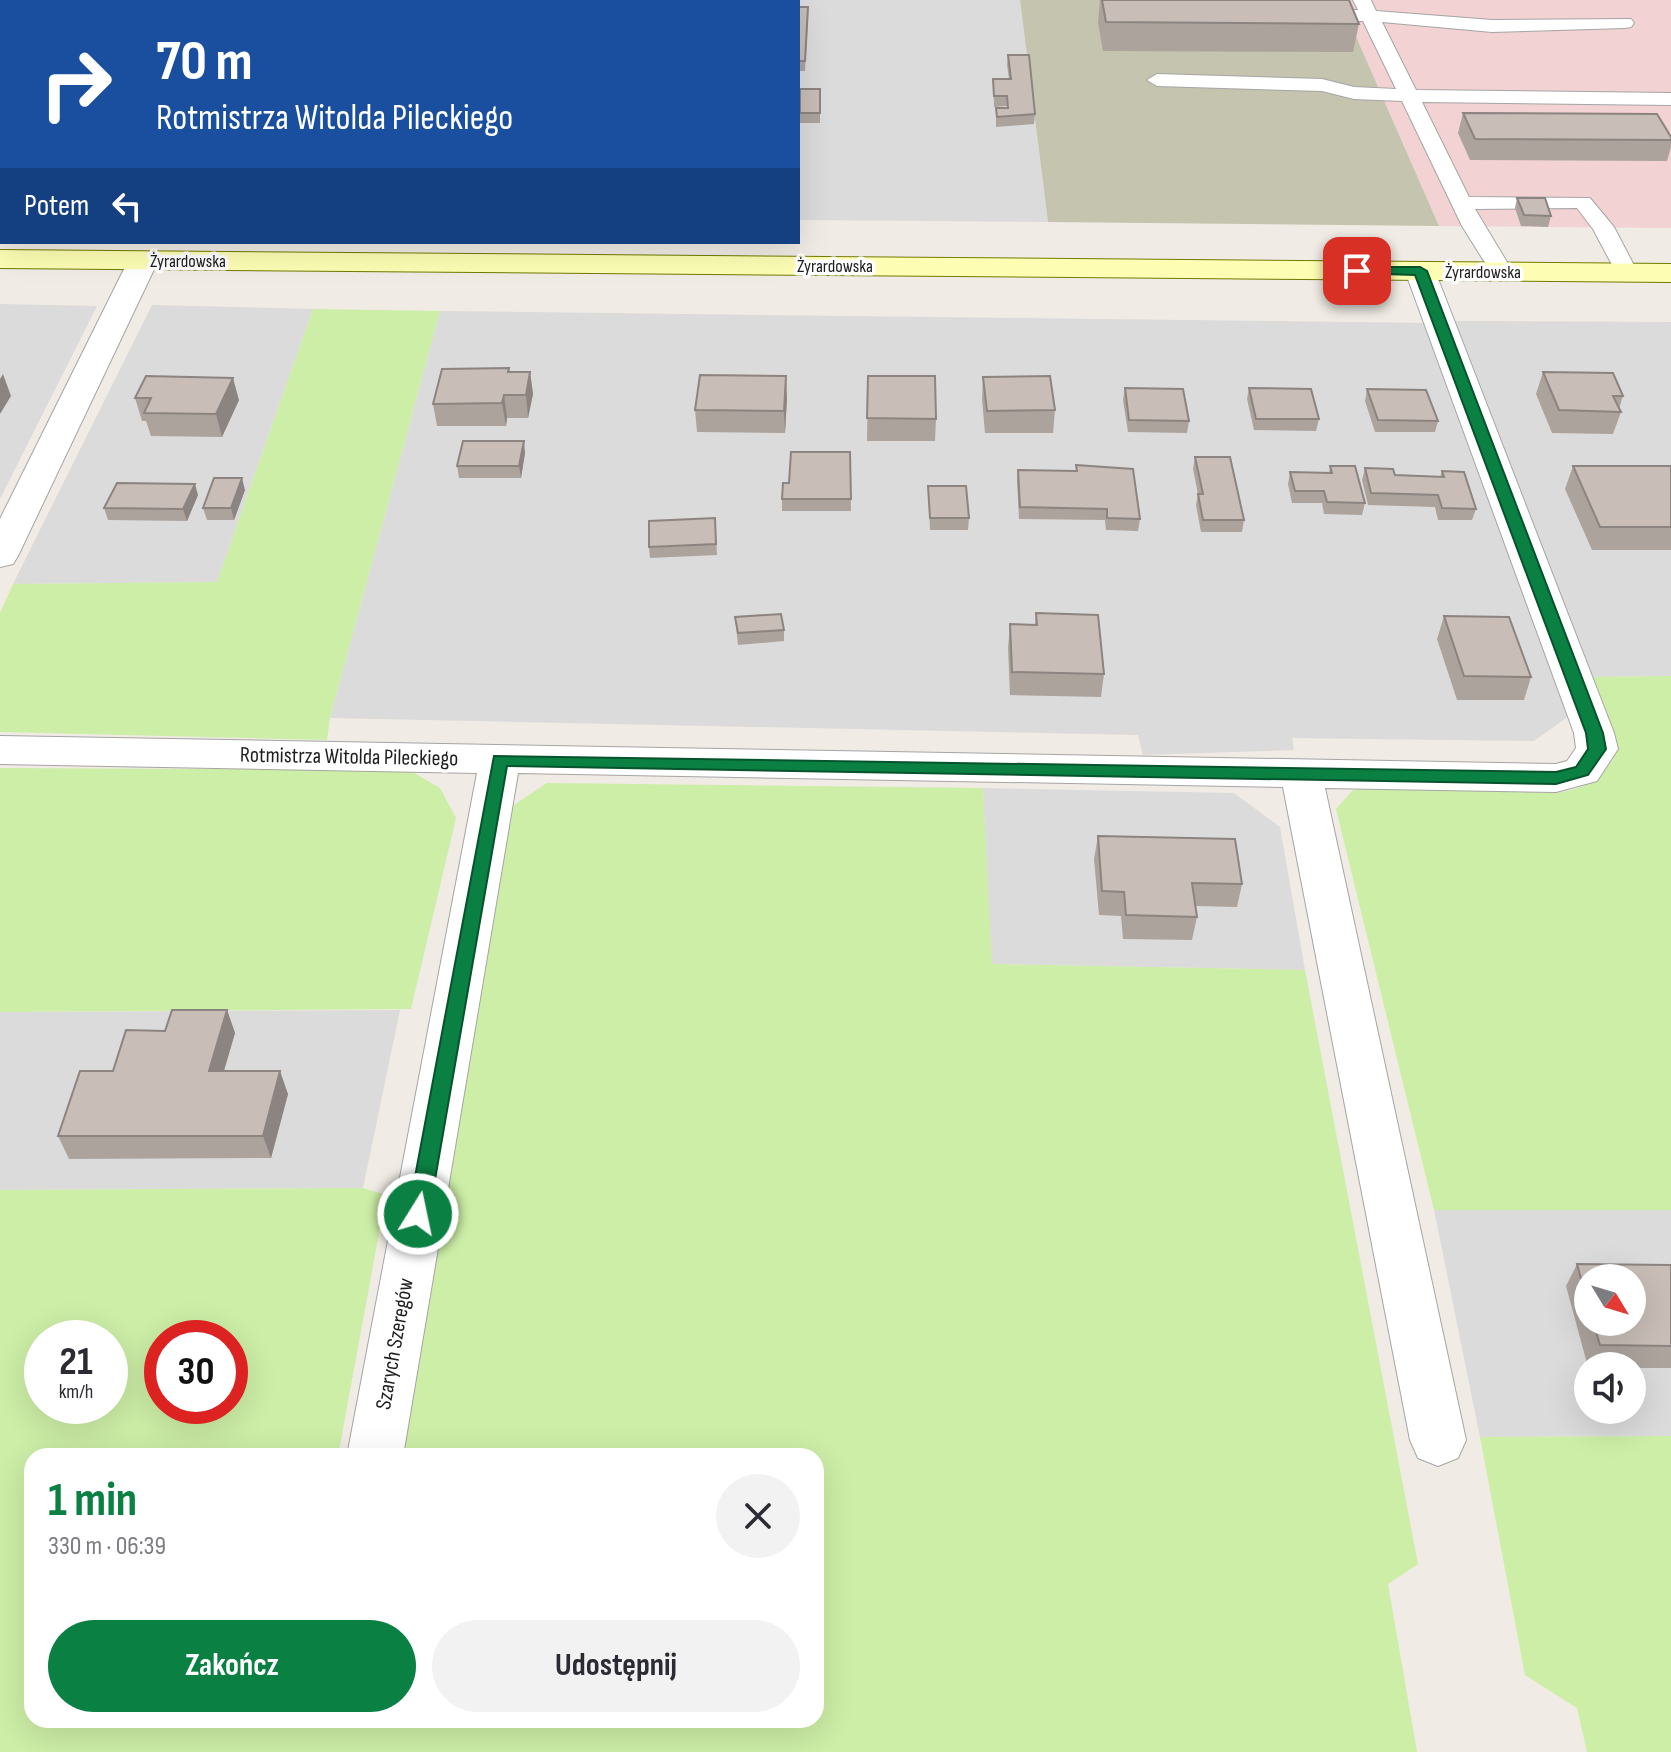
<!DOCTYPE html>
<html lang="pl">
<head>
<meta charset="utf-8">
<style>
  body { margin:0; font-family:"Sofia Sans Condensed",sans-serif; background:#f2f2f3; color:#2b2b33; height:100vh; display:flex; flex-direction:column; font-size:30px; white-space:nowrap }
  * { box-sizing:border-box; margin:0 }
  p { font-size:26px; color:#7c7c81 }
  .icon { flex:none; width:44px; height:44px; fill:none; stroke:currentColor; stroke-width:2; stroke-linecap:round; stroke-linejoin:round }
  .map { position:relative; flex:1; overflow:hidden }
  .side { position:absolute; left:24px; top:1448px; width:800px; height:280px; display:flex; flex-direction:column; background:#fff; border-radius:24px; box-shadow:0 8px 32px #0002 }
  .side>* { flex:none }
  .banner { position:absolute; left:0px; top:0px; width:800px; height:244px; box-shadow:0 8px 32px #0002; background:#1a4fa0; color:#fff; overflow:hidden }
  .needle { width:52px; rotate:128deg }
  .buttons { position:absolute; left:1574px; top:1264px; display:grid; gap:16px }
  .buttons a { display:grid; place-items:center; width:72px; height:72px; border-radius:50%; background:#fff; box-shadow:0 8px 32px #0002; font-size:40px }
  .speed { position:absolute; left:24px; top:1320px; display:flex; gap:16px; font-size:40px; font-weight:700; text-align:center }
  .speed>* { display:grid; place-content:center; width:104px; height:104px; border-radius:50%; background:#fff; box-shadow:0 8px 32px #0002; line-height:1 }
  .speed small { font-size:20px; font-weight:400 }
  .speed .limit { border:12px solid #d22; background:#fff; color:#111 }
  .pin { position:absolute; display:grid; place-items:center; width:68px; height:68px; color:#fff; margin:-34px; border-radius:16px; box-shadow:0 4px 12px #0006 }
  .me { position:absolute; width:88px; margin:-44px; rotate:10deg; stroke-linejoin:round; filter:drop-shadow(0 0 6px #0008) }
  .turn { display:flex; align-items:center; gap:28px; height:168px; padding:0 24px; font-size:36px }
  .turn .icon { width:104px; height:104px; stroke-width:2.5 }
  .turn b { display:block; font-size:56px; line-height:68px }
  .then { display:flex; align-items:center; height:76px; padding:0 24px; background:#0003; gap:16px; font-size:30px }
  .round { display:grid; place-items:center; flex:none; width:84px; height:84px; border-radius:42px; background:#f2f2f3 }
  .head { display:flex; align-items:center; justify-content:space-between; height:136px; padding:0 24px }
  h1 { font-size:48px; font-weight:700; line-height:60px; color:#0b8043 }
  .button { display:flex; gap:16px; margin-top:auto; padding:16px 24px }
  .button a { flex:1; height:92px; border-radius:48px; background:#0b8043; color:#fff; font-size:32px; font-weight:700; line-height:92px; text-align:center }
  .button a+a { background:#f2f2f3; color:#2b2b33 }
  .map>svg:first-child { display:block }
  .residential { fill:#dcdbdb; fill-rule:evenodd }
  .commercial { fill:#f2d2d2 }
  .construction { fill:#c5c4af }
  .grass { fill:#cceea6; fill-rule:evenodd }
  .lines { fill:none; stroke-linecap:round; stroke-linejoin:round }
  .lane-casing { stroke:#a5a5a5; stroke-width:2 }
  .street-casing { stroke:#a5a5a5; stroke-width:2 }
  .secondary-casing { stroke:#727b00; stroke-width:2 }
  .lane { fill:#fff; fill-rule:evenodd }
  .street { fill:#fff; fill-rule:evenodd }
  .secondary { fill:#fdfeb4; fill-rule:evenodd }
  .wall { fill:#aca39d; fill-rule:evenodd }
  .shaded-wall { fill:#8c8480 }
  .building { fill:#c8bdb7; stroke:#8c8480; stroke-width:2 }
  .route { fill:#0b8043; stroke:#07532c; stroke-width:2 }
  .labels { text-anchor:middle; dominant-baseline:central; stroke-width:7; stroke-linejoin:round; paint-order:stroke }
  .far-street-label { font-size:18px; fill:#1e1e1e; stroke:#fff }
  .street-label { font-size:22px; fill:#1e1e1e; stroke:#fff }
</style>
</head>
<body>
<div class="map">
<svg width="1671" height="1752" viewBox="0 0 1671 1752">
  <rect width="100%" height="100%" fill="#f0ebe4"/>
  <path class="residential" d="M0,0H245L2,2V216Z
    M499,0H1020L1048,222L798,220V2Z
    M0,304L97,306L0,499Z
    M152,305L313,309L217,582L13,584Z
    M440,311L1429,323L1569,716L1534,741L1292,738L1294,750L1143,755L1138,735L330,718Z
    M1453,321L1671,322V676L1586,677Z
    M983,788L1234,793L1280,827L1305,970L991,964Z
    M400,1010L363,1188L0,1190V1012Z
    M1434,1210H1671V1436L1480,1437ZM1588,1278H1632V1322H1588ZM1588,1366H1632V1410H1588Z"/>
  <path class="commercial" d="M1340,0H1671V228L1439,226Z"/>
  <path class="construction" d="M1020,0H1340L1439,226L1048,222Z"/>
  <path class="grass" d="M313,309L440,311L330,718L327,740L0,732V613L13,584L217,582Z
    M1671,676V1210H1434L1336,809L1352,791L1368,786L1556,793C1586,788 1595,783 1614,758L1586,677Z
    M0,768L409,770L440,788L456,818L411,1009L0,1012Z
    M547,783L983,788L992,964L1305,970L1418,1564L1388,1584L1417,1752H0V1190L363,1188L386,1195L338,1456H32V1720H816V1456H401L511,807ZM42,1338H110V1406H42ZM162,1338H230V1406H162Z
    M1671,1436V1752H1587L1577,1708L1525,1675L1480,1437Z"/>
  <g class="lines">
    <g class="lane-casing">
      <path id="lane" d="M1353,0H1371L1376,11L1492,20L1631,19L1634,23L1631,27L1625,28L1492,32L1382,22L1416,90L1671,93V105L1422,102L1469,197L1590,198L1614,227L1638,273L1635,278H1619L1593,229L1577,208L1475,209L1513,272L1502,279L1494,277L1462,226L1402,101L1354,99L1322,91L1157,86L1147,80L1157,74L1322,79L1354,87L1396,89L1363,21L1311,20L1302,15L1311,10H1358Z"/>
    </g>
    <g class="street-casing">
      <path id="street" d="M143,252L154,255L158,261L18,556L13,564L0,567V519L128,261L132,255Z
        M1420,262L1431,264L1435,271L1614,733L1618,749L1597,781L1556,792L1325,788L1466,1440L1458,1458L1438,1466L1418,1458L1410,1440L1283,787L518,773L403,1456H347L477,773L0,764V736L1556,764L1567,761L1576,748L1574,733L1405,271L1409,264Z"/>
    </g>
    <g class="secondary-casing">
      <path id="secondary" d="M0,250L1671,264V282L0,268Z"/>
    </g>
    <use href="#lane" class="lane"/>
    <use href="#street" class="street"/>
    <use href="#secondary" class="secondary"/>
  </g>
  <path class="wall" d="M159,0H226L225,2H157Z
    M529,0H613L612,2H529Z
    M1100,0H1349L1359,24L1353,52L1103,51L1098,23Z
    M798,7L808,17L805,71H798Z
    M1008,55L1035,114L1034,124L996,127V108H1007V106L994,107L993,79H1009L1007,65Z
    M800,89H820V123H800Z
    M1463,113L1671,137V147L1667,161L1470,160L1458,133Z
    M1517,198L1551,216L1548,227L1521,226L1515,208Z
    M509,368L510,372H530L533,394L528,418H507L506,426H437L433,404Z
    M1543,372L1623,396L1619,409L1621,412L1613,434L1552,433L1536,394Z
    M868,376L936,419L935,441H867Z
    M983,377L1055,410L1053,433H985L982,399Z
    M1125,388L1189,421L1187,433L1128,432L1123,400Z
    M1249,388L1319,419L1316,431L1254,430L1247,399Z
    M1367,389L1438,421L1435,432H1375L1365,401Z
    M135,398L239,400L222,437L151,436L146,421H142Z
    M787,398L785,433L697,432L695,410Z
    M850,452L851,511H782V499Z
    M525,453L521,478H459L457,466Z
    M1195,457L1244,520L1242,532H1201L1196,505L1198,494L1193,469Z
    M1076,465L1140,519L1138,531L1106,530L1105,520L1019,519L1017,481L1018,470L1076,471Z
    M1330,466L1365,503L1362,515L1324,514L1322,503H1292L1288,484L1290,472L1329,473Z
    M1573,466H1671V550H1592L1565,489Z
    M1365,468L1395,475L1440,477L1442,471L1476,509L1472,520H1438L1435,507L1368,505L1362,480Z
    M928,486L969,518L968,530H930Z
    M245,490L234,520H207L203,508Z
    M198,495L187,521L108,520L104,508Z
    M715,518L717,555L650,558L649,547Z
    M1036,613L1104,674L1101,697L1010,695L1008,648L1010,624L1035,625Z
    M1444,616L1531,677L1524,700H1457L1437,639Z
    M735,617L784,630V641L738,645Z
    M1098,836L1242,884L1237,907L1195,906L1197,917L1192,940L1123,939L1121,916L1099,915L1094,859Z
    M227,1010L235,1033L224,1071L288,1094L271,1158L69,1159L58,1136L113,1071L165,1031Z
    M1577,1264L1671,1265V1368H1632V1366L1588,1367L1566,1286ZM1588,1278L1632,1322H1588Z"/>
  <path class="shaded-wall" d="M0,33L2,39V49L0,51Z
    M2,195V212L0,214V198Z
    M530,372L533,394L528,418L526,395Z
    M3,374L11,396L0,414V379Z
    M786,376L787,398L785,433L784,411Z
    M233,378L239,400L222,437L216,414Z
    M504,395L507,418L506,426L502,403Z
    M524,441L525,453L521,478L519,466Z
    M242,478L245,490L234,520L231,508Z
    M195,484L198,495L187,521L183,509Z
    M227,1010L235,1033L217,1094L209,1071Z
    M280,1071L288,1094L271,1158L263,1136Z"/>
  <path class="building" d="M159,0H193L192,2H157Z
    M563,0H607V2H562Z
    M1102,0H1349L1359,24L1106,22Z
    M798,7H808L805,61H798Z
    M1008,55H1029L1035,114L997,117L996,108H1008L1007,96H994L993,79H1011Z
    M2,81V93H0V84Z
    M800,89H820V113H800Z
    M1463,113L1657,114L1671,137V140L1475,139Z
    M0,185H2V195L0,198Z
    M1517,198H1545L1551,216L1524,215Z
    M509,368L508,372H530L526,395H504L502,403L433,404L442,369Z
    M1543,372L1613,373L1623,396H1613L1621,412L1559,410Z
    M700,375L786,376L784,411L695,410Z
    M146,376L233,378L216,414L144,413L151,398H135Z
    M868,376H935L936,419L867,418Z
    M1050,376L1055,410L987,411L983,377Z
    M1125,388L1183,389L1189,421L1129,420Z
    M1249,388L1311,389L1319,419H1256Z
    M1367,389L1426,390L1438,421L1378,420Z
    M463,441H524L519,466H457Z
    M791,452H850L851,499H782L783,483H789Z
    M1195,457H1230L1244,520H1203L1198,494H1203Z
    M1076,465L1133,469L1140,519L1107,518V509L1020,507L1018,470L1077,471Z
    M1330,466H1355L1365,503L1327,502L1324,491H1295L1290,472L1332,473Z
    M1573,466H1671V527H1600Z
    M1365,468L1393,469L1395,475L1444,477L1442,471L1464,472L1476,509L1442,508L1438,495L1371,493Z
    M214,478H242L231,508H203Z
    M117,483L195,484L183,509L104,508Z
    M928,486H966L969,518H930Z
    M715,518L716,544L649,547V521Z
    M1036,613L1098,615L1104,674L1012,672L1010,624L1037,625Z
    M781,614L784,630L738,633L735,617Z
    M1444,616L1509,617L1531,677L1464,676Z
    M1098,836L1235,839L1242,884L1192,883L1197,917L1126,915L1124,892L1102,891Z
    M172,1010H227L209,1071H280L263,1136H58L80,1071H113L126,1030L165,1031Z
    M1577,1264L1671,1265V1346L1600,1345L1593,1322H1632V1278H1588V1304Z"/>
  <path class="route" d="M1357,267H1420L1427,271L1603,733L1606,749L1588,775L1556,784L507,766L429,1214L426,1220L418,1223L411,1220L408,1214L494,756L1556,772L1576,767L1588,749L1586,733L1415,275L1353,273L1351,271Z"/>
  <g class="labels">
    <g class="far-street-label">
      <text x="188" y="261">Żyrardowska</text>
      <text x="835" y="266">Żyrardowska</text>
      <text x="1483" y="272">Żyrardowska</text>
    </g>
    <g class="street-label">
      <text transform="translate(349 757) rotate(1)">Rotmistrza Witolda Pileckiego</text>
      <text transform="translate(395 1344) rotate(-80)">Szarych Szeregów</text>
    </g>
  </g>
</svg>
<div class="buttons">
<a><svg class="needle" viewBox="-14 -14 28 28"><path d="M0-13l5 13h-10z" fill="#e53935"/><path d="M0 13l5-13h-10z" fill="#7c7c81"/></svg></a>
<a><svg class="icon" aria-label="sound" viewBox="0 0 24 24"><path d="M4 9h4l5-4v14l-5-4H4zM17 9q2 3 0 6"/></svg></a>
</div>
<div class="speed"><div>21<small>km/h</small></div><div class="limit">30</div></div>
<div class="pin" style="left:1357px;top:271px;background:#d93025"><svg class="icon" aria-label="arrive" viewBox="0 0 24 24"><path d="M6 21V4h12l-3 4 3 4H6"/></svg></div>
<svg class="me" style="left:418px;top:1214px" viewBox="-20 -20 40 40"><circle r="17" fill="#0b8043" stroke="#fff" stroke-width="3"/><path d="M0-11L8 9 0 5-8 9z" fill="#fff"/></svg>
<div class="banner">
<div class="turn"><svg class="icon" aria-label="right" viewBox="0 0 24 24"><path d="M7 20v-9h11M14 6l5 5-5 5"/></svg><div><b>70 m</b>Rotmistrza Witolda Pileckiego</div></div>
<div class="then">Potem<svg class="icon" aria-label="left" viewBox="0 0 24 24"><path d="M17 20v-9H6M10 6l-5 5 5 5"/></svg></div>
</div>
<section class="side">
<div class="head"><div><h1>1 min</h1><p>330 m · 06:39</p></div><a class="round"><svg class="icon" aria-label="close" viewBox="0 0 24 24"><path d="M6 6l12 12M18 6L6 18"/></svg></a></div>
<div class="button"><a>Zakończ</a><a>Udostępnij</a></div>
</section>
</div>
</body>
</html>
